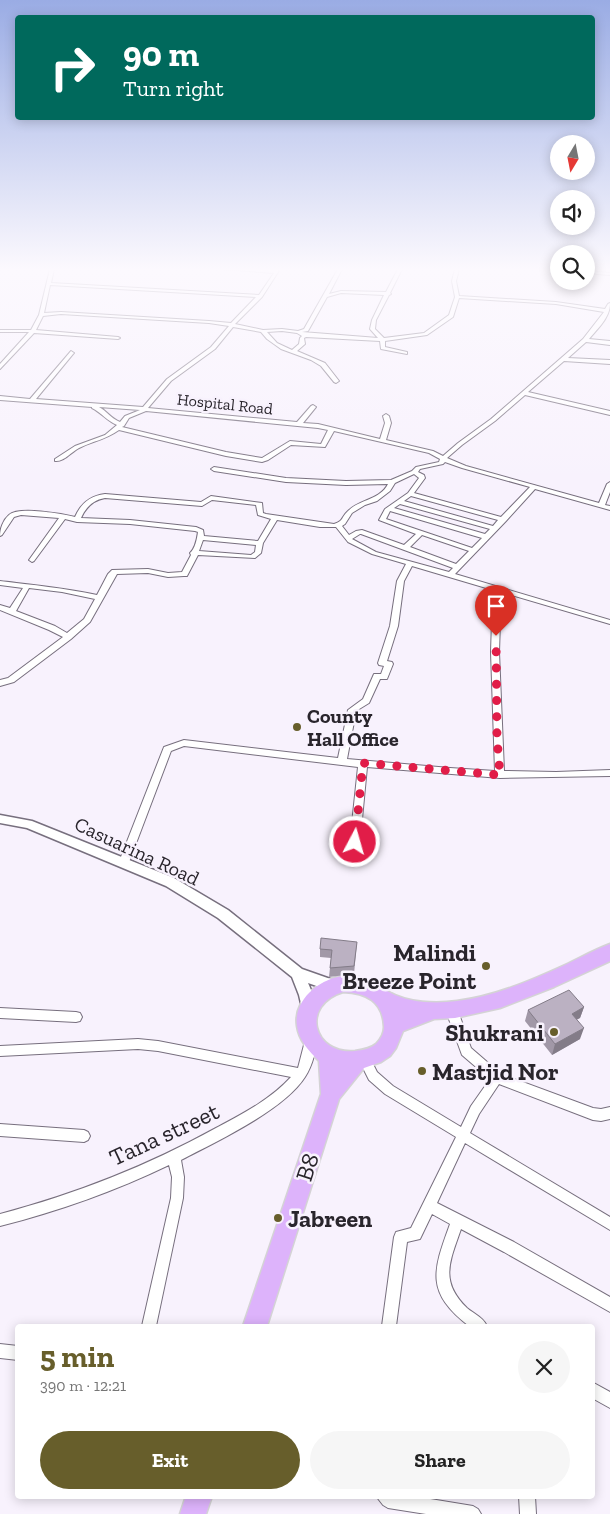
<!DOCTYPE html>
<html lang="en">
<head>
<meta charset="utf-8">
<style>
  body { margin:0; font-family:"Zilla Slab",serif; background:#f6f6f6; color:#222; height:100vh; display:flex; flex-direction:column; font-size:19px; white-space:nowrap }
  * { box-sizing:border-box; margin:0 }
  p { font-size:16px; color:#767676 }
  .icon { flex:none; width:28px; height:28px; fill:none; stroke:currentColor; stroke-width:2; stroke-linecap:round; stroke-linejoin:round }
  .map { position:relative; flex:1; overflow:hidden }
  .details { position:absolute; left:15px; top:1324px; width:580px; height:175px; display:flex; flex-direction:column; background:#fff; border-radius:5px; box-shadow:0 2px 12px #0003 }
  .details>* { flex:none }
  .top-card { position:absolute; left:15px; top:15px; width:580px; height:105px; border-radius:5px; box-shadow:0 2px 12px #0003; background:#00695c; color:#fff; overflow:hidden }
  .needle { width:32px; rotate:190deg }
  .fabs { position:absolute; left:550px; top:135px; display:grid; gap:10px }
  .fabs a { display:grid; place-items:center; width:45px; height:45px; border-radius:50%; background:#fff; box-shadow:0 2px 12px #0003; font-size:25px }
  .pin { position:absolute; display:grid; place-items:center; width:42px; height:42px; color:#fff; margin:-51px -21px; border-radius:50% 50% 50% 0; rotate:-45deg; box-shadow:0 0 5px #0007 }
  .pin .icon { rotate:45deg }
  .me { position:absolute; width:55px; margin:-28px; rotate:6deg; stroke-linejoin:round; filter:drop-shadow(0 0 4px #0008) }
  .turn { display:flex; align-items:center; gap:18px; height:105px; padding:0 25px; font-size:22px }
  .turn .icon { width:65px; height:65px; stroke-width:2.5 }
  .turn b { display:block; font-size:35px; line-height:42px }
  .round { display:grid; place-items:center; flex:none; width:52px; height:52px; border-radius:26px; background:#f6f6f6 }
  .headline { display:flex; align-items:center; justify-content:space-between; height:85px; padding:0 25px }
  h1 { font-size:30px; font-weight:700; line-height:38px; color:#675e2b }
  .action { display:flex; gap:10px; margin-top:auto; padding:10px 25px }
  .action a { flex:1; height:58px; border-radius:30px; background:#675e2b; color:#fff; font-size:20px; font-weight:700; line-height:58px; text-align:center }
  .action a+a { background:#f6f6f6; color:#222 }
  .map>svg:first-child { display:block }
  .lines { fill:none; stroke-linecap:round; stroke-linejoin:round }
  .street-casing { stroke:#776f7e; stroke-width:2 }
  .secondary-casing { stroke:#776f7e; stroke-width:3 }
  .highway-casing { stroke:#d4d3d5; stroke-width:3 }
  .street { fill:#fff; fill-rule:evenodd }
  .secondary { fill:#fff; fill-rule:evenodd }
  .highway { fill:#ddb3fb; fill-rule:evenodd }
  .wall { fill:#a198a7 }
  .shaded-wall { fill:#837c88 }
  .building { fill:#bbb1c2; stroke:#837c88 }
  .route { stroke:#e11d48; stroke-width:9; stroke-dasharray:0 16.2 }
  .poi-dot { fill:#675e2b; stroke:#f8f2fd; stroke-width:2 }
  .labels { text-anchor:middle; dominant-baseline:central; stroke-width:5; stroke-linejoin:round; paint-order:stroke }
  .far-street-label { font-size:16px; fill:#29252c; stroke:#f8f2fd }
  .poi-label { font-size:20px; font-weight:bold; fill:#29252c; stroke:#f8f2fd; text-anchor:start }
  .street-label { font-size:20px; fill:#29252c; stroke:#f8f2fd }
  .near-poi-label { font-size:24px; font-weight:bold; fill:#29252c; stroke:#f8f2fd; text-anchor:end }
  .near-street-label { font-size:24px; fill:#29252c; stroke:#f8f2fd }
</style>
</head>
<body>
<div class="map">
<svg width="610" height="1514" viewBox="0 0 610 1514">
  <rect width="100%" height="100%" fill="#f8f2fd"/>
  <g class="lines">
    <g class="street-casing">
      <path id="street" d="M50,269H54L51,283L259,295L274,273L222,269H280L262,297L235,324L263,330L282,329L298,331L304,329L338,269H342L329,294L341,291L386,292L398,269H402L390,293L391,294L389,295L376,320L375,329L384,338L424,333L449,315L455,297L452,281L455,269H459L456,281L459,296L556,302L605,309L608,304L610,303C610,318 598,328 589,339L610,341V345L586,342L568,358L610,360V364L564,361L528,392L610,411V415L525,395L495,421L462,445L447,458L466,466L599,503L607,484L610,482V492L605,505L610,506V510L535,489L506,521L455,574L610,620V624L501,592L499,652L504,771L556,772L610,770V776L500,778L367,767L358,861L356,864L353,865L350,864L348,861L358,767L184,746L171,751L129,862L127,865L124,866L121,865L119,862L164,747L184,740L338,758L348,710L363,699L374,674H381L384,666L379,665L378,663L390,626L397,581L406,564L372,554L348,542L336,527H320L277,520L263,543L261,553L255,558L198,555L187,576H184L168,577L148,573L117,574L90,622L71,639L14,682L0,686V680L8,678L63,637L49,630L0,610V605L10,608L23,588L0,585V581C33,585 64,588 97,595L108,574L112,570L148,569L168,573L182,572L191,555L190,553C195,549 197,539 198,532L195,531L130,524L77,522L65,519L34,561L32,562L29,560L59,518L21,515L14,517L2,535L0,536C0,529 3,520 9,515C19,506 62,514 75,517C81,503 90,496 105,494L201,502L211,496L262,503L263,513L266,514L334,524C344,521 341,517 348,511C360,499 380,500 388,484L346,485L286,482L214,471L211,469L214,467L286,478L346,481L391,480L412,471L416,467L439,462L440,459L429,453L334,431L325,447L291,445L268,460L262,462L226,456L119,430C105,440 93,441 79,448C71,452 64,462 55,461V459L75,446L105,435L117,425C107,421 102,413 92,408V407L0,400V396L30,399L71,351L74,353L73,354L36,399L143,407L167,379L211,347L229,326L209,323L61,314L43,316L36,330L118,337L120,338L118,339L34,333L0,369V364L29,332H0V330H31L39,315ZM50,285L256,297L231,323L209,321L61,312L44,313ZM341,293L384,295L372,320L370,329L378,338L302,332L308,331L327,297ZM459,298L556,304L604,312L583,339L491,419L458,443L443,456L433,451L386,440L391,423L389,416L386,414L383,416L385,423L380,439L318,424L303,423L316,407L313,405L311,406L297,422L148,408L171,381L215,349L233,327L261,332L267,339L281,349L311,360L321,366L334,382L336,383L339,381L325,363L297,351L305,344L304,338L306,337L380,341L381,349L407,354V352L385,347V341L427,335L453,317ZM282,331L297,333L302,336L300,338L299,344L292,350L277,343L267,332ZM99,407L140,410L125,416L120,422C110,418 107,411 99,407ZM146,411L318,428L328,430L321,444L290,441L262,458L226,452L122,427L124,426L129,418ZM445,462L462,468L530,487L501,517L414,493L425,478L424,475L418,472L420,469L443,464ZM414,474L419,478L408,493L385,509L379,520L416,534L404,545L362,530L356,531L349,535L342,526L345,524L352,513L365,505L377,501L390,491L395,483ZM411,496L498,520L493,526L404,501ZM105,498L202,506L212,500L256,505L258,515L271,519L258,541L204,536L203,530L196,527L130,520L81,518C86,507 93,500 105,498ZM400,504L490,529L485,534L394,508ZM390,511L482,538L472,548L386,519ZM360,534H361L453,568L449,572L376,552L352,539ZM422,535L469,551L456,564L410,547ZM203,540L256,545L255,552L251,555L199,551ZM412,566L493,590L491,652L495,771L450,768L347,759L356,711L369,703L380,679H387L393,664L392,662L387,661L398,626L404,581ZM29,588L62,592L95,599L84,619L67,633L55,626L16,611Z
        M586,271L610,273V275L586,273Z
        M452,1006L456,1008L458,1011L471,1048L501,1074L593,1108L601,1109L610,1107V1119L601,1121L593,1120L499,1084L479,1114L470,1133L610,1217V1230L465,1143L437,1203L514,1242L610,1297V1312L504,1252L461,1229C450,1261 439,1281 467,1308C474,1314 483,1317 487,1326H469C425,1292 433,1271 450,1224L432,1214L420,1239L407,1242L396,1326H382L394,1237L396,1232L411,1228L456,1137L385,1094L369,1080L359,1060L361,1056L365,1055L369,1056L377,1072L393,1086L461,1127L471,1106L490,1079L462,1055L446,1011L448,1008Z
        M0,1008L76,1012L80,1013L82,1017L80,1021L76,1022L0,1018Z
        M311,1036L315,1037C318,1043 315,1050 314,1056C312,1063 309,1071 305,1077C284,1110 216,1142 181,1160L184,1177L183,1198L156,1326H142L171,1198L172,1177L169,1165C115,1191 59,1211 0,1226V1214C76,1194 147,1166 216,1128C242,1114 270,1100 291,1077L158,1051L138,1049L0,1056V1046L138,1039L158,1041L298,1068L305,1041L307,1037Z
        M0,1124L84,1130L88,1132L90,1136L88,1140L84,1142L0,1136Z
        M0,1344L18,1346V1360L0,1358Z
        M592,1382L610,1392V1408L592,1398Z
        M376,1496H412L473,1506L478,1509L481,1514H426L388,1508L383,1505Z
        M519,1496H535L536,1514H520Z"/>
    </g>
    <g class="secondary-casing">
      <path id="secondary" d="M0,815L32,821L174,878L228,910L302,969L339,982L341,986L339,990L334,992L308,983C312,992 317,1003 313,1012L308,1014L303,1012L299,995L292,977L218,918L166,886L27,828L0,823Z"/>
    </g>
    <g class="highway-casing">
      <path id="highway" d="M610,944V961L554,987L500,1008L455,1018L434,1019L403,1031L396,1048L390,1056L381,1062L364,1068L339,1099L267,1326H243L321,1094L319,1061C309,1051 299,1041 297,1026C293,1000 320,978 344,976C362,974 375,984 389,992C408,1003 436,1004 457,1001C495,996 530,981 565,965C580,958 594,950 610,944ZM343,992C366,993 383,1001 384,1027C384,1033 381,1039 376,1044C370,1049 363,1050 355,1051C313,1055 300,1005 343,992Z
        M186,1496H212L206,1514H180Z"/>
    </g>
    <use href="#street" class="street"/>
    <use href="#secondary" class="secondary"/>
    <use href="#highway" class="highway"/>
  </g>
  <path class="wall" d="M357,942L354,974L329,977L331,958L320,957V949Z
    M584,1007L580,1018L577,1019L580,1039L552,1055L525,1021L528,1010Z"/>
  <path class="shaded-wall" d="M584,1007L580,1018L568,1024L572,1014Z
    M584,1028L580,1039L552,1055L555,1044Z"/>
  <path class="building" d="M321,938L357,942L354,966L330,968L332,950L320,949Z
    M569,990L584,1007L572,1014L584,1028L555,1044L528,1010Z"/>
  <linearGradient id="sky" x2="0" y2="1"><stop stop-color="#9aace4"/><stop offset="0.56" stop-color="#fcf9fe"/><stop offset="1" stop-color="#fcf9fe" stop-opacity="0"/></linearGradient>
  <rect width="610" height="481" fill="url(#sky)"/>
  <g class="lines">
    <path class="route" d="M355,842L363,763L500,775L497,738L496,636"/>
  </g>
  <g class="poi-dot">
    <circle cx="297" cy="727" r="5"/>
    <circle cx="486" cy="966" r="5"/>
    <circle cx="554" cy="1032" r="5"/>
    <circle cx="422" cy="1071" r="5"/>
    <circle cx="278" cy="1218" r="5"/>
  </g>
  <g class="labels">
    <g class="far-street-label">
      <text transform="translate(225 404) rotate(6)">Hospital Road</text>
    </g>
    <g class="poi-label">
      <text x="307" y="716">County<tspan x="307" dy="23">Hall Office</tspan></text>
    </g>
    <g class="street-label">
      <text transform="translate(137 851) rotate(25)">Casuarina Road</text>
    </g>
    <g class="near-poi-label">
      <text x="476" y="952">Malindi<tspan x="476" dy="28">Breeze Point</tspan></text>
      <text x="544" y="1032">Shukrani</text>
      <text x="432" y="1071" text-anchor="start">Mastjid Nor</text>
      <text x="288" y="1218" text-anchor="start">Jabreen</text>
    </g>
    <g class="near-street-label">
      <text transform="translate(164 1134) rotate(-25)">Tana street</text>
      <text transform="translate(307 1167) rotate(-72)">B8</text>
    </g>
  </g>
</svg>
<div class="fabs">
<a><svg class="needle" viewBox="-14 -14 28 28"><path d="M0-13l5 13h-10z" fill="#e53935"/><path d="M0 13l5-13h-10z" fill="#767676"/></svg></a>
<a><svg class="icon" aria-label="sound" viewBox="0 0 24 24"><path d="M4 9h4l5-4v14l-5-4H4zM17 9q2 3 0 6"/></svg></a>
<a><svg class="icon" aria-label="search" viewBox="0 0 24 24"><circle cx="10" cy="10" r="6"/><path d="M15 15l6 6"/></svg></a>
</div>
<div class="pin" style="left:496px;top:636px;background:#d93025"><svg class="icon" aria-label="arrive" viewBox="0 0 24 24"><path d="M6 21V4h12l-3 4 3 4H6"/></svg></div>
<svg class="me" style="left:355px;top:842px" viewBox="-20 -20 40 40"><circle r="17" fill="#e11d48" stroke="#fff" stroke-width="3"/><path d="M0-11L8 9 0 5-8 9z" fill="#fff"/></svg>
<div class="top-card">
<div class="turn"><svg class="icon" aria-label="right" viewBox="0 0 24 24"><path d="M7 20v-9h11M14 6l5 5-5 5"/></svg><div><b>90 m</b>Turn right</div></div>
</div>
<section class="details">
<div class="headline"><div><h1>5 min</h1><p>390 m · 12:21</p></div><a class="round"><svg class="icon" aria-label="close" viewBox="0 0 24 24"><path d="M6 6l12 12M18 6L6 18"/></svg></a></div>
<div class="action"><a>Exit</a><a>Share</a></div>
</section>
</div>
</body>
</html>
